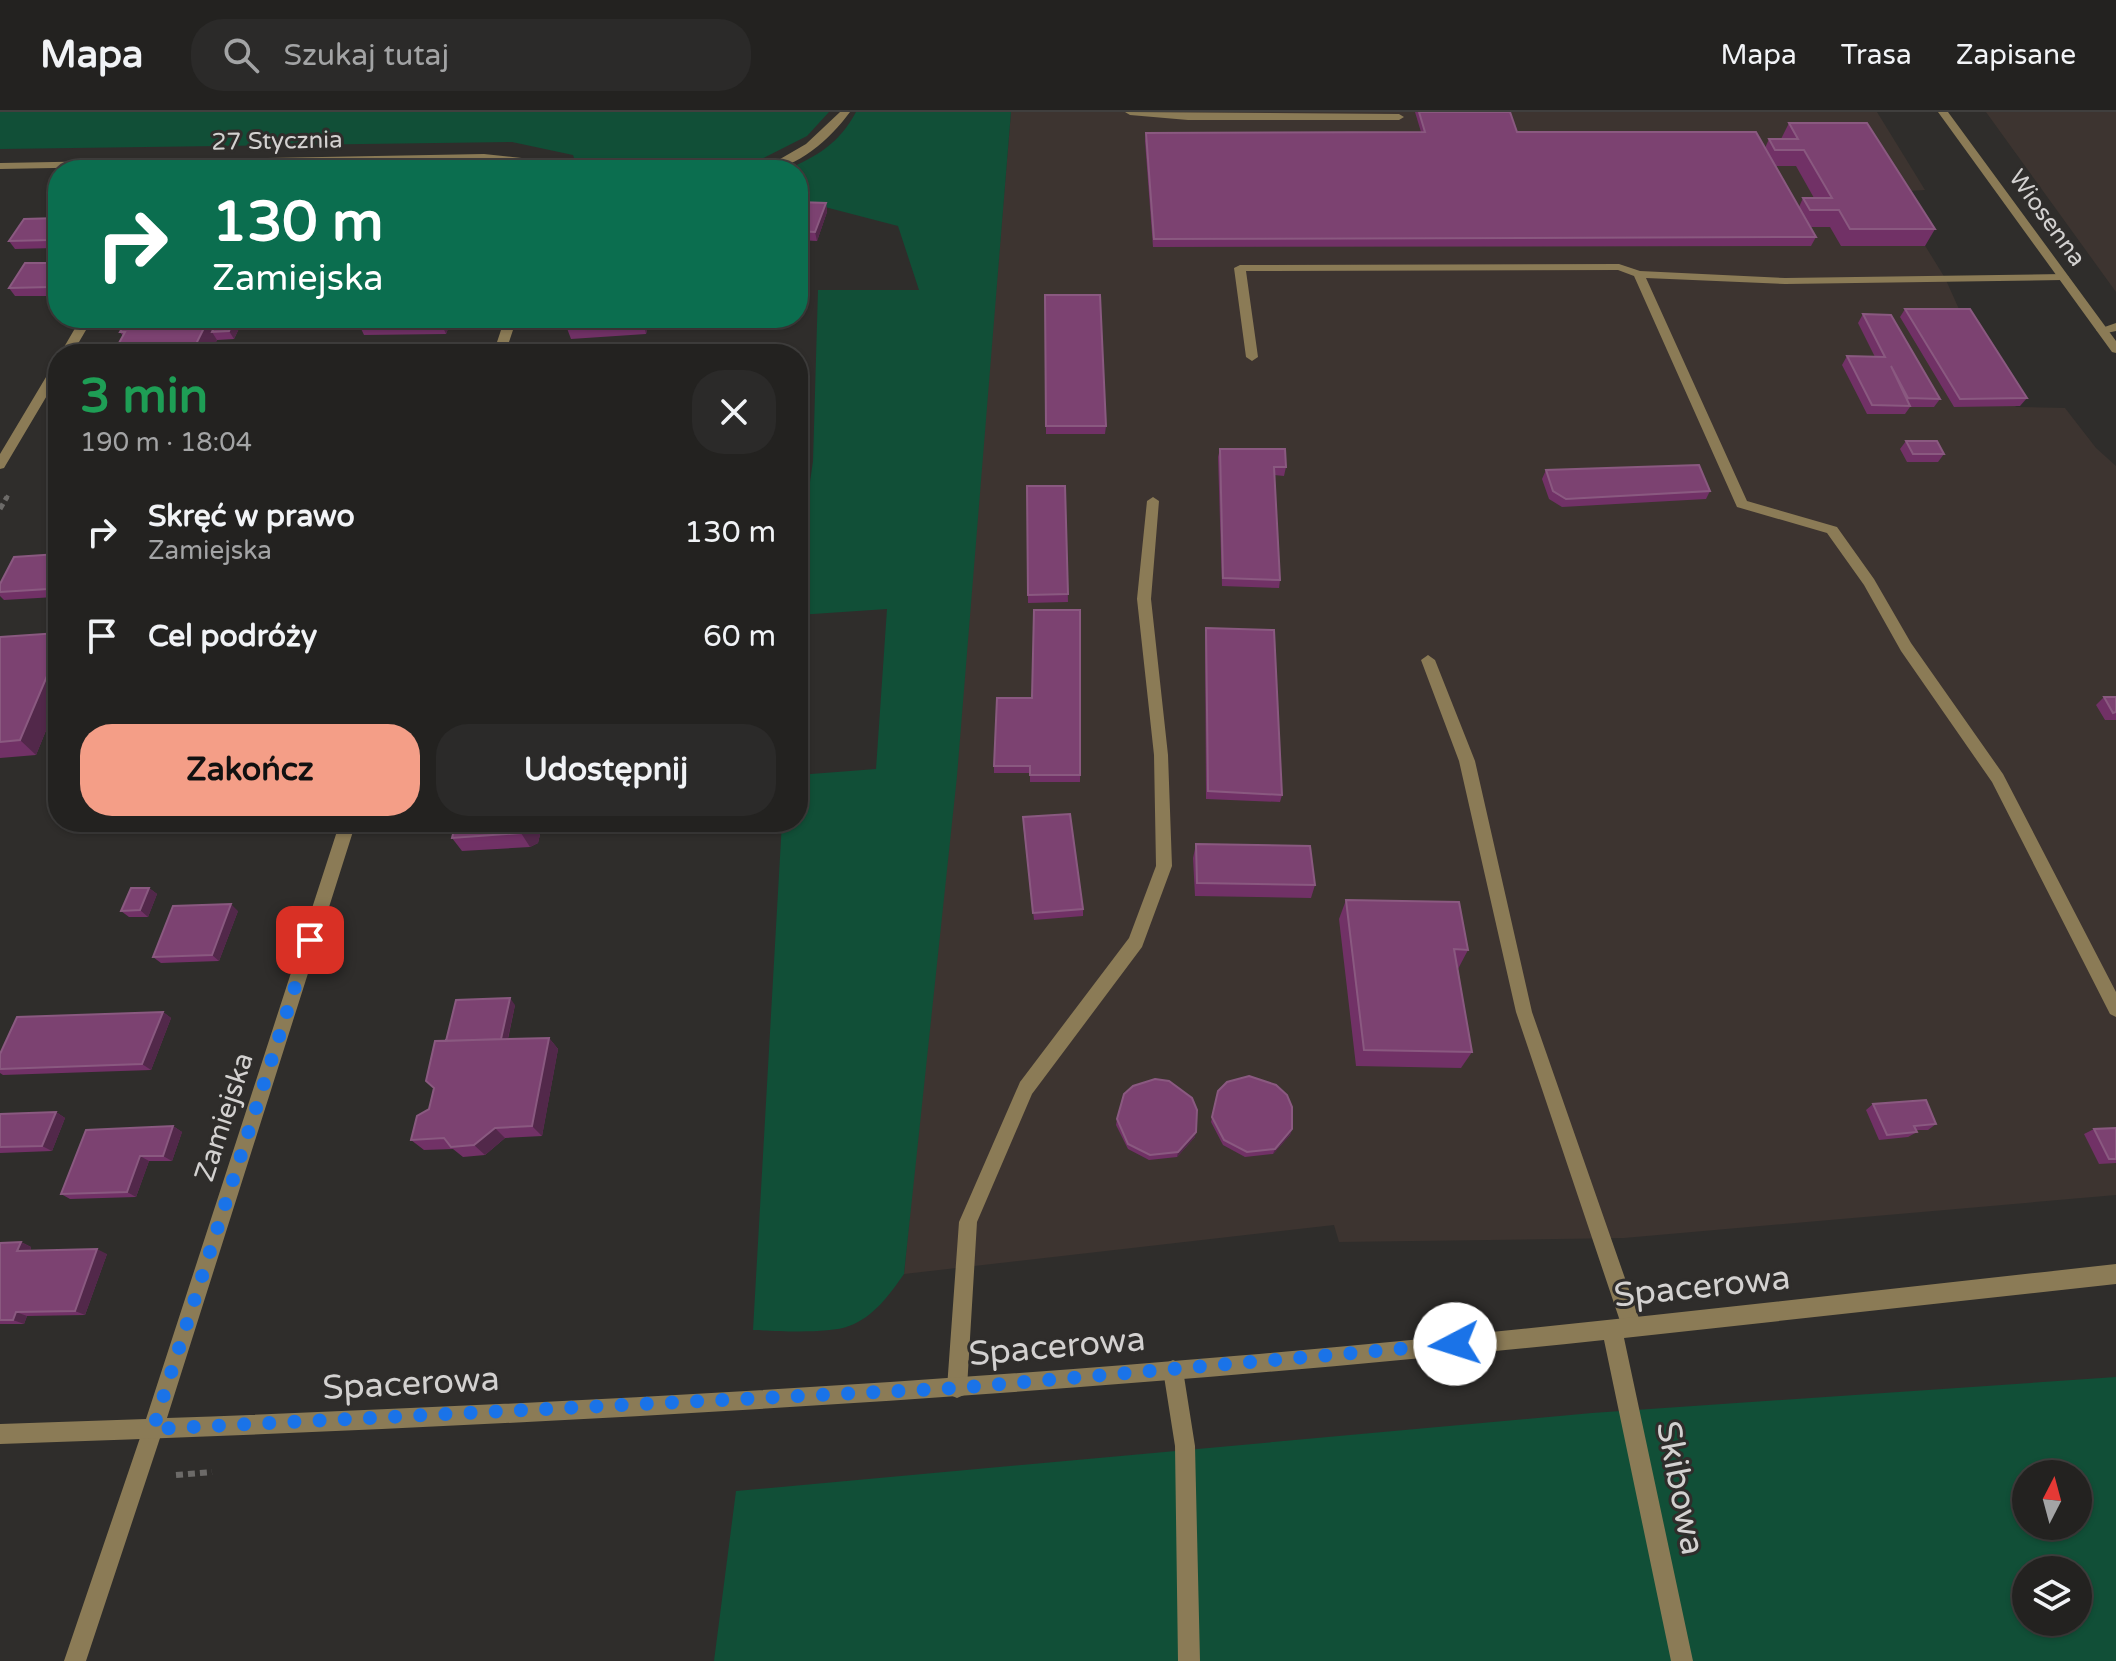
<!DOCTYPE html>
<html lang="pl">
<head>
<meta charset="utf-8">
<style>
  body { margin:0; font-family:"Varela Round",sans-serif; background:#2b2a29; color:#f1f3f6; height:100vh; display:flex; flex-direction:column; font-size:30px; white-space:nowrap }
  * { box-sizing:border-box; margin:0 }
  p { font-size:26px; color:#a3a4a5 }
  .icon { flex:none; width:44px; height:44px; fill:none; stroke:currentColor; stroke-width:2; stroke-linecap:round; stroke-linejoin:round }
  .map { position:relative; flex:1; overflow:hidden }
  .side { position:absolute; left:48px; top:232px; width:760px; height:488px; display:flex; flex-direction:column; background:#232220; border-radius:32px; box-shadow:0 2px 6px #0004,0 0 0 2px #403f3e }
  .side>* { flex:none }
  .top-card { position:absolute; left:48px; top:48px; width:760px; height:168px; border-radius:32px; box-shadow:0 2px 6px #0004,0 0 0 2px #403f3e; background:#0b6e4f; color:#fff; overflow:hidden }
  .needle { width:52px; rotate:6deg }
  .buttons { position:absolute; left:2012px; top:1348px; display:grid; gap:16px }
  .buttons a { display:grid; place-items:center; width:80px; height:80px; border-radius:50%; background:#232220; box-shadow:0 2px 6px #0004,0 0 0 2px #403f3e; font-size:40px }
  .pin { position:absolute; display:grid; place-items:center; width:68px; height:68px; color:#fff; margin:-34px; border-radius:16px; box-shadow:0 4px 12px #0006 }
  .me { position:absolute; width:88px; margin:-44px; rotate:265deg; stroke-linejoin:round; filter:drop-shadow(0 0 6px #0008) }
  .turn { display:flex; align-items:center; gap:28px; height:168px; padding:0 32px; font-size:36px }
  .turn .icon { width:104px; height:104px; stroke-width:2.5 }
  .turn b { display:block; font-size:56px; line-height:68px }
  .round { display:grid; place-items:center; flex:none; width:84px; height:84px; border-radius:32px; background:#2b2a29 }
  .head { display:flex; align-items:center; justify-content:space-between; height:136px; padding:0 32px }
  h1 { font-size:48px; font-weight:700; line-height:60px; color:#1e9e55 }
  .action { display:flex; gap:16px; margin-top:auto; padding:16px 32px }
  .action a { flex:1; height:92px; border-radius:32px; background:#f49e87; color:#111; font-size:32px; font-weight:700; line-height:92px; text-align:center }
  .action a+a { background:#2b2a29; color:#f1f3f6 }
  ul { padding:0; list-style:none }
  li { display:flex; align-items:center; gap:24px; height:104px; padding:0 32px }
  li div { flex:1 }
  li b { display:block; font-size:30px }
  li em { font-style:normal }
  header { display:flex; align-items:center; gap:48px; box-sizing:border-box; height:112px; padding:0 40px; background:#232220; border-bottom:2px solid #403f3e }
  header strong { font-size:38px }
  nav { display:flex; gap:44px; margin-inline-start:auto; font-size:28px }
  .search { width:560px; height:72px; background:#2b2a29; display:flex; align-items:center; gap:20px; box-sizing:border-box; padding:0 28px; border-radius:32px; color:#a3a4a5; font-size:30px }
  .map>svg:first-child { display:block }
  .built { fill:#3d3430 }
  .green { fill:#114f37; fill-rule:evenodd }
  .lines { fill:none; stroke-linecap:round; stroke-linejoin:round }
  .path-far2 { stroke:#6c6a68; stroke-width:4; stroke-dasharray:4 3; stroke-linecap:butt }
  .path-far1 { stroke:#6c6a68; stroke-width:5; stroke-dasharray:6 4; stroke-linecap:butt }
  .path { stroke:#6c6a68; stroke-width:6; stroke-dasharray:7 5; stroke-linecap:butt }
  .lane { fill:#8b7b56; fill-rule:evenodd }
  .street { fill:#8b7b56; fill-rule:evenodd }
  .wall { fill:#713166; fill-rule:evenodd }
  .shaded-wall { fill:#52284a }
  .building { fill:#7c4271; stroke:#8a5980; stroke-width:2 }
  .route { stroke:#1a73e8; stroke-width:14; stroke-dasharray:0 25.2 }
  .labels { text-anchor:middle; dominant-baseline:central; stroke-width:6; stroke-linejoin:round; paint-order:stroke }
  .far-street-label { font-size:24px; fill:#d3d1d0; stroke:#2f2d2b }
  .street-label { font-size:28px; fill:#d3d1d0; stroke:#2f2d2b }
  .near-street-label { font-size:34px; fill:#d3d1d0; stroke:#2f2d2b }
</style>
</head>
<body>
<header>
<strong>Mapa</strong>
<div class="search"><svg class="icon" aria-label="search" viewBox="0 0 24 24"><circle cx="10" cy="10" r="6"/><path d="M15 15l6 6"/></svg>Szukaj tutaj</div>
<nav><a>Mapa</a><a>Trasa</a><a>Zapisane</a></nav>
</header>
<div class="map">
<svg width="2116" height="1549" viewBox="0 0 2116 1549">
  <rect width="100%" height="100%" fill="#2f2d2b"/>
  <path class="built" d="M1011,0H1877L1925,78L1892,80L1945,166L1963,206L2016,295L2065,296L2096,336L2116,354V1083L1624,1126L1339,1130L1334,1113L904,1162L981,355Z
    M1986,0H2116V180Z"/>
  <path class="green" d="M0,0H829L807,24L740,58H578L573,43L512,30L0,37Z
    M856,0H1011L957,664L904,1162C890,1182 874,1205 849,1214C829,1222 776,1219 753,1218L782,710H798V663L876,657L887,497L798,503V453L813,349L818,178H919L898,114L798,88V58H786C817,44 839,32 856,0Z
    M2116,1265V1549H714L736,1379L1592,1301ZM2026,1362H2078V1414H2026ZM2026,1458H2078V1510H2026Z"/>
  <g class="lines">
    <path class="path-far2" d="M6,387L9,382"/>
    <path class="path-far1" d="M0,397L7,385"/>
    <path class="path" d="M176,1363L212,1360"/>
    <path class="lane" d="M1125,0L1399,2L1404,5L1399,8H1188L1130,3Z
      M1619,152L1640,159L1785,166L2063,162L2069,165L2063,168L1785,172L1646,166L1747,389L1837,415L1874,467L1911,531L2003,662L2116,880V905L2110,902L1992,670L1901,539L1864,473L1827,421L1737,395L1634,164L1618,158L1246,159L1258,245L1252,249L1246,245L1234,156L1240,153Z
      M2116,211V219L2102,222L2096,218Z
      M1153,385L1159,389L1151,487L1168,643L1172,754L1142,835L1032,982L977,1110L967,1276L964,1283L957,1286L950,1283L947,1276L959,1110L1020,970L1129,826L1156,754L1154,643L1137,487L1147,389Z
      M1428,543L1435,548L1475,649L1532,900L1642,1215L1639,1222L1632,1225L1625,1222L1622,1215L1516,900L1459,649L1421,548Z
      M1173,1248L1180,1251L1183,1258L1195,1334L1200,1549H1178L1175,1334L1163,1258L1166,1251Z
      M153,1307L160,1310L163,1317L86,1549H64L143,1317L146,1310Z"/>
    <path class="street" d="M840,0H850C830,27 797,58 761,58L806,32Z
      M1938,0H1948L2116,229V241L2112,240Z
      M484,42L540,48L557,58L484,48L0,57V51Z
      M81,206H93L72,242H60Z
      M505,206H517L505,242H493Z
      M58,251V265L4,356L0,357V342L52,255Z
      M340,710H356L167,1306C527,1293 887,1274 1246,1243C1536,1218 1826,1184 2116,1152V1172L1624,1226L1693,1549H1671L1604,1228C1071,1284 536,1314 0,1332V1312L146,1307Z"/>
  </g>
  <path class="wall" d="M1415,0H1510L1517,20L1765,36L1769,27H1781L1789,11L1935,117L1925,134H1841L1830,115H1810L1816,125L1811,134L1153,135L1145,29L1146,21L1421,20ZM1776,54H1796L1814,86H1803L1799,95Z
    M798,90L826,91L827,100L817,129L798,128Z
    M58,106V132L55,136L15,137L9,129Z
    M58,151L57,184H15L9,176Z
    M1045,183L1106,314L1105,322H1046Z
    M1905,197L2027,286L2020,294L1954,295L1900,205Z
    M1863,202L1940,287L1934,295H1910L1905,302H1867L1842,253L1847,244L1875,245L1858,211Z
    M128,206H244L234,227L217,228L210,242L123,224L120,220Z
    M356,206H452L446,222L364,223Z
    M566,206H650L646,222L571,227L565,211Z
    M1906,329L1944,342L1938,350H1907L1900,337Z
    M1220,337L1286,355L1284,364L1274,363L1280,468L1279,476L1222,474L1218,345Z
    M1546,358L1710,379L1706,387L1562,395L1549,387L1542,367Z
    M1027,374H1065L1068,490L1028,491Z
    M58,394V414L51,406Z
    M58,442V478L55,485L4,488L0,484V472Z
    M1080,498V670H1030V661H994V654Z
    M1206,516L1282,683L1280,690L1206,687L1205,524Z
    M58,521V589L36,643L0,646V525Z
    M2104,585H2116V608H2105L2096,593Z
    M456,710H564L563,716L541,718L538,731L530,735L462,739L452,726Z
    M1023,712L1083,797V804L1034,808Z
    M1196,732L1315,773L1311,786L1195,784L1193,746Z
    M149,776L157,782L148,805H129L121,799Z
    M1346,788L1468,838L1458,857L1472,940L1461,956L1356,954L1339,807Z
    M238,799L219,849L161,851L153,845Z
    M515,893L508,927L549,926L558,937L542,1024L505,1026L485,1043L463,1045L453,1037L424,1038L411,1028L429,997L446,929Z
    M163,900L171,906L151,958L3,963L0,961V942Z
    M1218,979L1292,1017L1290,1023L1273,1042L1245,1045L1223,1033L1211,1010Z
    M1873,992L1936,1012L1928,1018H1916L1917,1020L1908,1025L1879,1028L1866,998Z
    M56,1000L65,1006L52,1039L0,1041V1002Z
    M1117,1007L1195,1025L1177,1045L1149,1048L1128,1037L1116,1013Z
    M173,1014L182,1020L172,1049H149L136,1085L70,1087L61,1082Z
    M2116,1016V1051L2099,1052L2084,1022L2094,1017Z
    M21,1130L31,1135L30,1139L107,1142L85,1203L27,1204L24,1212H0V1131Z"/>
  <path class="shaded-wall" d="M826,91L827,100L817,129L815,120Z
    M57,116L58,118V132L55,136L50,128Z
    M801,148L803,156L801,178L799,170Z
    M58,164V182L57,184L51,175Z
    M209,206H221L212,220L217,228L210,242H191Z
    M235,206H244L234,227L229,219Z
    M439,206H452L446,222Z
    M642,206H650L646,222Z
    M57,457L58,458V478L55,485L48,477Z
    M58,538V589L36,643L20,628Z
    M531,710H536L541,718L538,731L530,735L521,721Z
    M149,776L157,782L148,805L140,798Z
    M231,792L238,799L219,849L212,843Z
    M510,886L515,893L505,939L500,933Z
    M163,900L171,906L151,958L142,952Z
    M549,926L558,937L542,1024L532,1014Z
    M56,1000L65,1006L52,1039L42,1034Z
    M173,1014L182,1020L172,1049L163,1044Z
    M495,1016L505,1026L485,1043L474,1033Z
    M1292,1017L1290,1023L1273,1042L1275,1037Z
    M1196,1020L1195,1025L1177,1045L1178,1040Z
    M140,1044L149,1049L136,1085L127,1080Z
    M21,1130L31,1135L28,1144L17,1139Z
    M97,1137L107,1142L85,1203L75,1199Z
    M16,1200L27,1204L24,1212L13,1208Z"/>
  <path class="building" d="M1419,0H1510L1517,20H1756L1816,125L1154,127L1146,21L1425,20Z
    M1789,11H1867L1935,117H1850L1839,98H1810L1803,86H1832L1804,38H1775L1769,27H1798Z
    M477,51L475,58H409L410,53Z
    M293,56L292,58H236V57Z
    M798,90L826,91L815,120L798,119Z
    M58,106V116L50,128L9,129L24,107Z
    M798,148H801L799,170H798Z
    M25,151H58V164L51,175L9,176Z
    M1045,183H1100L1106,314H1046Z
    M1905,197H1970L2027,286L1960,287Z
    M1863,202L1891,203L1940,287L1908,286L1891,254L1910,294L1872,293L1847,244L1885,245Z
    M128,206H209L191,242H113L125,220H120Z
    M218,206H235L229,219L212,220Z
    M566,206H632L565,211Z
    M595,240L594,242H537V241Z
    M1906,329H1937L1944,342H1913Z
    M1220,337H1285L1286,355H1274L1280,468L1223,466Z
    M1699,353L1710,379L1566,387L1553,379L1546,358Z
    M1027,374H1065L1068,482L1028,483Z
    M58,394V406H51Z
    M58,442V457L48,477L0,480V472L14,445Z
    M1034,498H1080V663H1030V654H994L997,586H1032Z
    M1206,516L1274,518L1282,683L1208,679Z
    M58,521V538L20,628L0,630V525Z
    M2104,585H2116V600L2113,601Z
    M1070,702L1083,797L1033,801L1023,705Z
    M456,710H531L529,717L521,721L452,726Z
    M1196,732L1310,734L1315,773L1197,771Z
    M131,776H149L140,798L121,799Z
    M1346,788L1459,790L1468,838L1454,837L1472,940L1364,938Z
    M231,792L212,843L153,845L173,794Z
    M510,886L501,927L446,929L456,888Z
    M163,900L142,952L0,957V942L17,905Z
    M549,926L532,1014L495,1016L474,1033L451,1035L444,1026L411,1028L417,1004L429,997L434,976L426,969L435,929Z
    M1249,964L1276,973L1287,983L1292,995V1017L1275,1037L1247,1040L1224,1028L1212,1005L1218,979L1227,970Z
    M1155,967L1169,969L1192,986L1197,998L1196,1020L1178,1040L1150,1043L1128,1032L1117,1007L1124,982L1133,974Z
    M1926,988L1936,1012L1914,1014L1917,1020L1887,1023L1873,992Z
    M56,1000L42,1034L0,1035V1002Z
    M173,1014L163,1044H140L127,1080L61,1082L86,1018Z
    M2116,1016V1047H2109L2094,1017Z
    M21,1130L17,1139L97,1137L75,1199L16,1200L13,1208H0V1131Z"/>
  <g class="lines">
    <path class="route" d="M310,828L153,1317L957,1276L1455,1232"/>
  </g>
  <g class="labels">
    <g class="far-street-label">
      <text transform="translate(277 29) rotate(-1)">27 Stycznia</text>
      <text transform="translate(2047 106) rotate(54)">Wiosenna</text>
    </g>
    <g class="street-label">
      <text transform="translate(224 1005) rotate(-72)">Zamiejska</text>
    </g>
    <g class="near-street-label">
      <text transform="translate(1702 1175) rotate(-6)">Spacerowa</text>
      <text transform="translate(1057 1235) rotate(-5)">Spacerowa</text>
      <text transform="translate(411 1272) rotate(-3)">Spacerowa</text>
      <text transform="translate(1680 1376) rotate(79)">Skibowa</text>
    </g>
  </g>
</svg>
<div class="buttons">
<a><svg class="needle" viewBox="-14 -14 28 28"><path d="M0-13l5 13h-10z" fill="#e53935"/><path d="M0 13l5-13h-10z" fill="#a3a4a5"/></svg></a>
<a><svg class="icon" aria-label="layers" viewBox="0 0 24 24"><path d="M12 4l9 5-9 5-9-5zM3 14l9 5 9-5"/></svg></a>
</div>
<div class="pin" style="left:310px;top:828px;background:#d93025"><svg class="icon" aria-label="arrive" viewBox="0 0 24 24"><path d="M6 21V4h12l-3 4 3 4H6"/></svg></div>
<svg class="me" style="left:1455px;top:1232px" viewBox="-20 -20 40 40"><circle r="19" fill="#fff"/><path d="M0-13L10 11 0 6-10 11z" fill="#1a73e8"/></svg>
<div class="top-card">
<div class="turn"><svg class="icon" aria-label="right" viewBox="0 0 24 24"><path d="M7 20v-9h11M14 6l5 5-5 5"/></svg><div><b>130 m</b>Zamiejska</div></div>
</div>
<section class="side">
<div class="head"><div><h1>3 min</h1><p>190 m · 18:04</p></div><a class="round"><svg class="icon" aria-label="close" viewBox="0 0 24 24"><path d="M6 6l12 12M18 6L6 18"/></svg></a></div>
<ul>
<li><svg class="icon" aria-label="right" viewBox="0 0 24 24"><path d="M7 20v-9h11M14 6l5 5-5 5"/></svg><div><b>Skręć w prawo</b><p>Zamiejska</p></div><em>130 m</em></li>
<li><svg class="icon" aria-label="arrive" viewBox="0 0 24 24"><path d="M6 21V4h12l-3 4 3 4H6"/></svg><div><b>Cel podróży</b></div><em>60 m</em></li>
</ul>
<div class="action"><a>Zakończ</a><a>Udostępnij</a></div>
</section>
</div>
</body>
</html>
